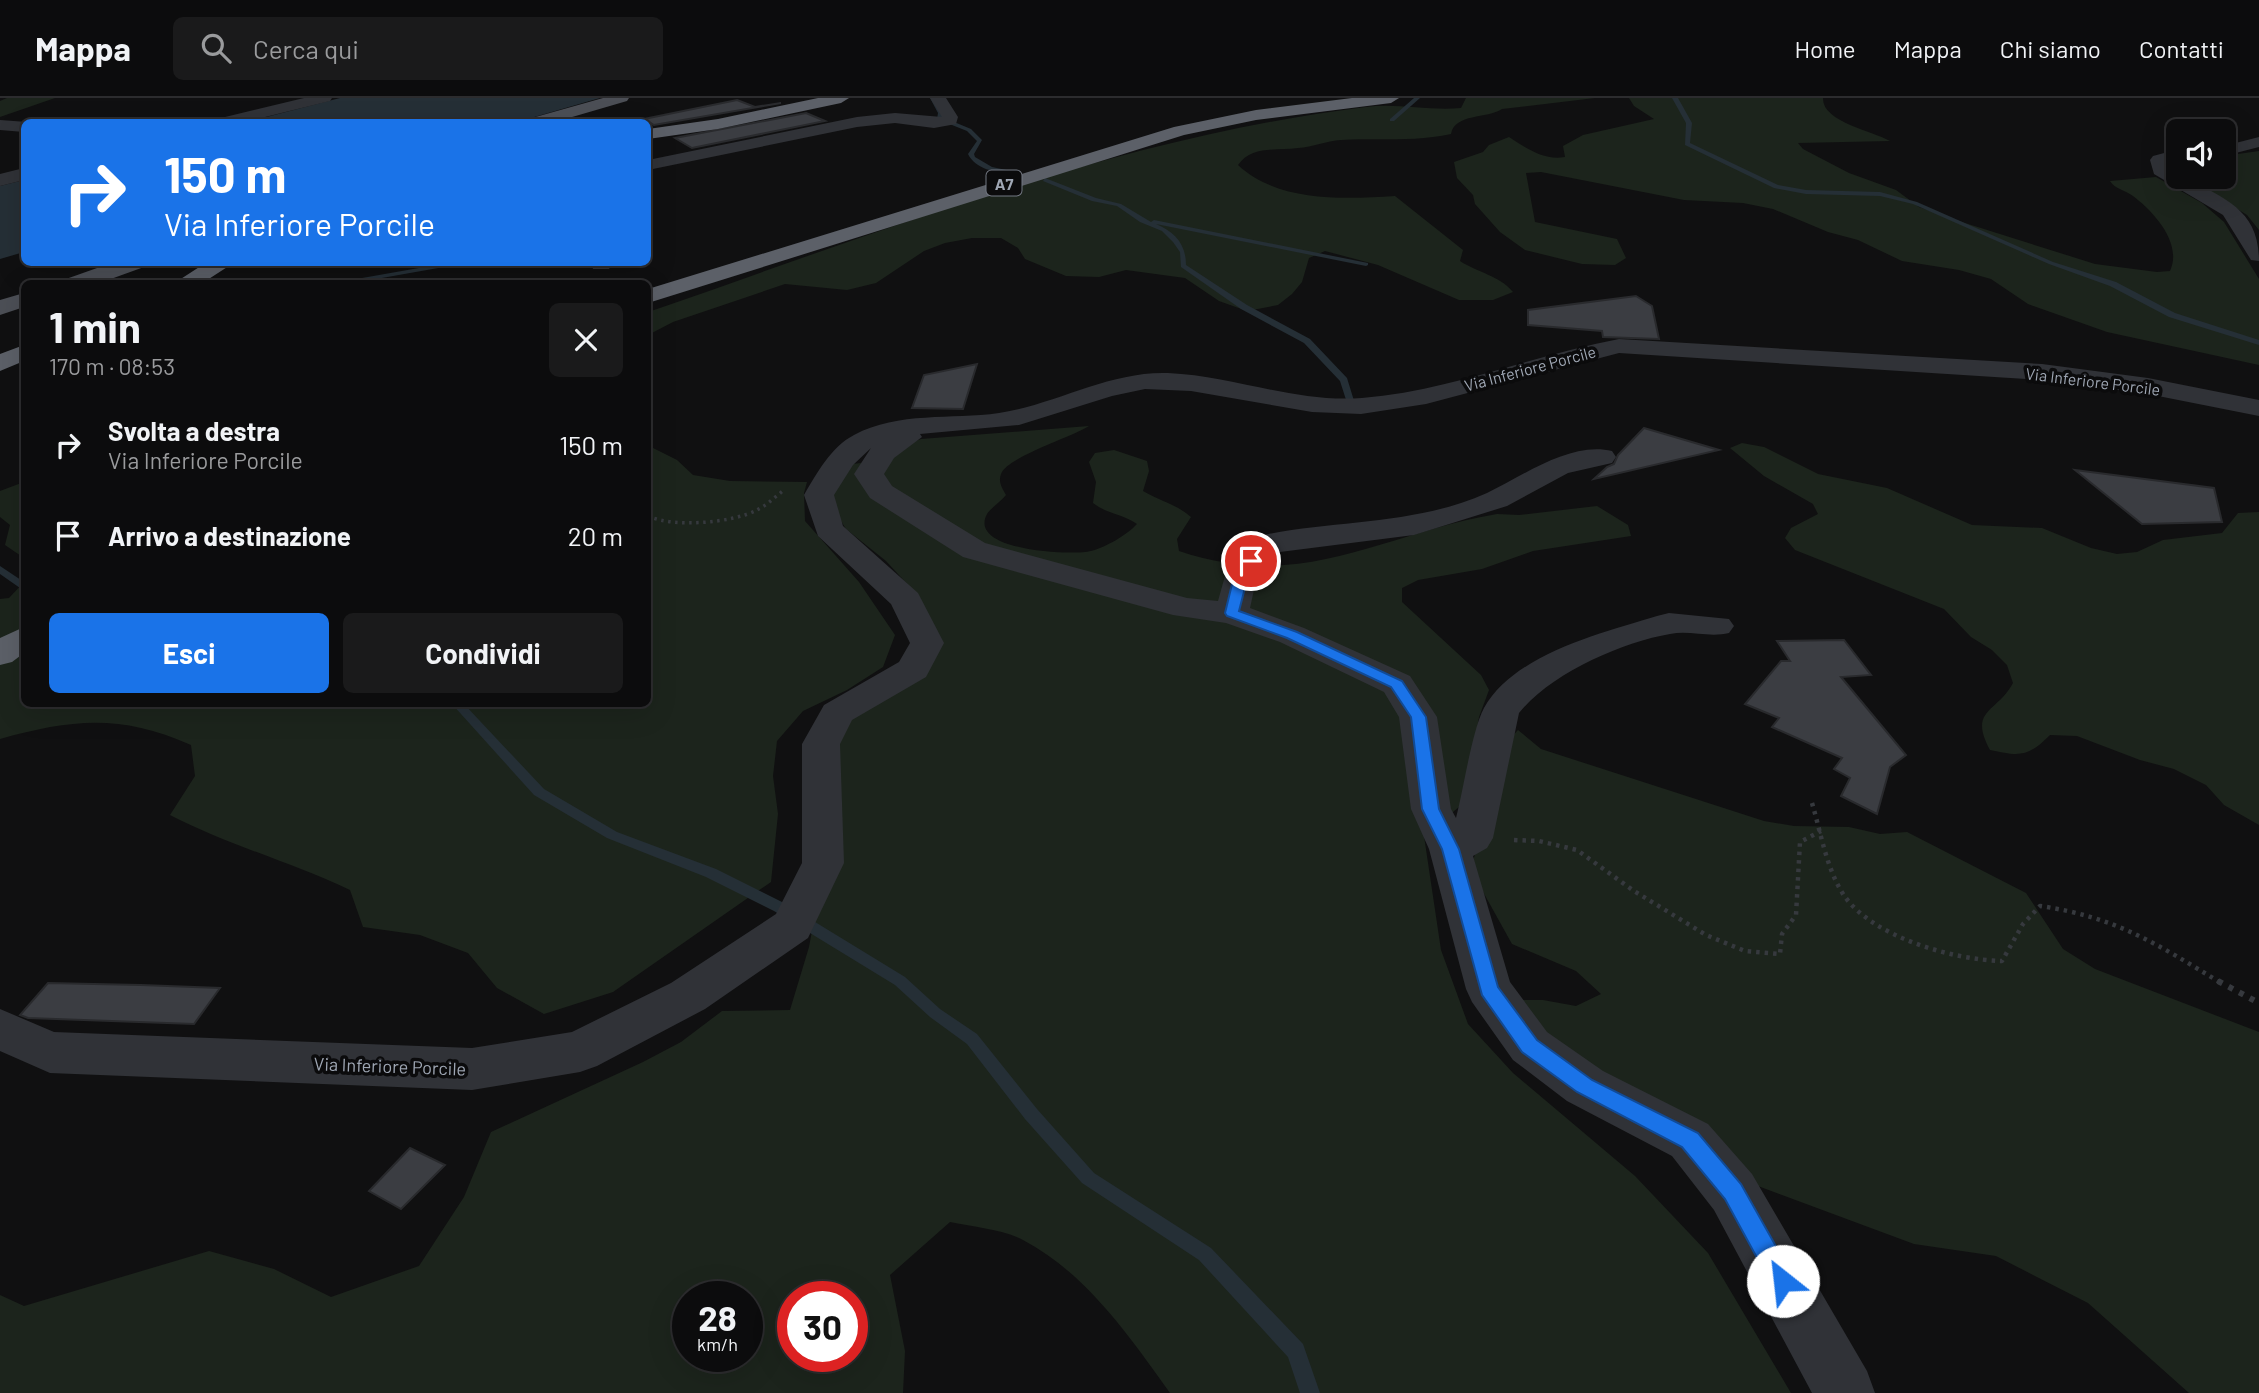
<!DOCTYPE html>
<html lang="it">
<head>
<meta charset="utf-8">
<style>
  body { margin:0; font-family:Barlow,sans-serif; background:#1a1a1b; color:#f1f3f6; height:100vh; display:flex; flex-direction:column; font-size:26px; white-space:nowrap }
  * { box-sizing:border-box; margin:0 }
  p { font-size:23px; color:#9a9b9d }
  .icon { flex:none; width:38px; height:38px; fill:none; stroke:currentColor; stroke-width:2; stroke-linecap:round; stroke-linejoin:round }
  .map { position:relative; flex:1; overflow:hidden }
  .panel { position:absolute; left:21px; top:182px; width:630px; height:427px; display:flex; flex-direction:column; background:#0c0c0d; border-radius:10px; box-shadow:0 7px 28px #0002,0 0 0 2px #2c2c2e }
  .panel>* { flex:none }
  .top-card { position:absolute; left:21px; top:21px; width:630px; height:147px; border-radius:10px; box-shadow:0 7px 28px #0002,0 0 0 2px #2c2c2e; background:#1a73e8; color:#fff; overflow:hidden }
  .fabs { position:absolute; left:2166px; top:21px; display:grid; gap:14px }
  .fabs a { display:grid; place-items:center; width:70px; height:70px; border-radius:10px; background:#0c0c0d; box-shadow:0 7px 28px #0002,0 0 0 2px #2c2c2e; font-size:35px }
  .speed { position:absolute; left:672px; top:1183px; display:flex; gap:14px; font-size:35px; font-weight:700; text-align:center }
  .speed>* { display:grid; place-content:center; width:91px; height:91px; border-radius:50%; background:#0c0c0d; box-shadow:0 7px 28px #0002,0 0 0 2px #2c2c2e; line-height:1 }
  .speed small { font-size:18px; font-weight:400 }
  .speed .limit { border:10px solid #d22; background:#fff; color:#111 }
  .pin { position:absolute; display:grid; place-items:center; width:60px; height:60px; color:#fff; margin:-30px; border:4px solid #fff; border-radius:50%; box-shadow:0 2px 7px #0007 }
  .me { position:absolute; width:77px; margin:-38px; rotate:331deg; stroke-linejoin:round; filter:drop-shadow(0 0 5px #0008) }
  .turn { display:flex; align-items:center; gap:24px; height:147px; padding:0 28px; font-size:32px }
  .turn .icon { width:91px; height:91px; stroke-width:2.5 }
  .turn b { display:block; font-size:49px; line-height:60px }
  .round { display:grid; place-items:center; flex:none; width:74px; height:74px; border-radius:10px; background:#1a1a1b }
  .overview { display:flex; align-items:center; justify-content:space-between; height:119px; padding:0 28px }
  h1 { font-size:42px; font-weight:700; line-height:52px }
  .primary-button { display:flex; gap:14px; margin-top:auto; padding:14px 28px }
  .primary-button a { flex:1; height:80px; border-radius:10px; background:#1a73e8; color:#fff; font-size:28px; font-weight:700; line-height:80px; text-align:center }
  .primary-button a+a { background:#1a1a1b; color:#f1f3f6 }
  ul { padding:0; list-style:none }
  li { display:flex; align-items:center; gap:21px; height:91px; padding:0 28px }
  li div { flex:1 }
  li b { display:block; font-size:26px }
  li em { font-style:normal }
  header { display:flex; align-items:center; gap:42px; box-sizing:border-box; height:98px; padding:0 35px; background:#0c0c0d; border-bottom:2px solid #2c2c2e }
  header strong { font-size:33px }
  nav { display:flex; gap:38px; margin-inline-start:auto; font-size:24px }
  .search { width:490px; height:63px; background:#1a1a1b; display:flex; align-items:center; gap:18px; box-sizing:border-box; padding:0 24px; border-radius:10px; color:#9a9b9d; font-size:26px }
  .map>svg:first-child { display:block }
  .green { fill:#1c241c; fill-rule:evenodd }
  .water { fill:#252f36 }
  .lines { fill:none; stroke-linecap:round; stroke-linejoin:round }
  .stream { fill:#252f36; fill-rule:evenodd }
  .building { fill:#3b3d42; stroke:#292a2d; stroke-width:2 }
  .path-far2 { stroke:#36393e; stroke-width:3.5; stroke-dasharray:2.5 4.5; stroke-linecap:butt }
  .path-far1 { stroke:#36393e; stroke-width:4.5; stroke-dasharray:3.5 5; stroke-linecap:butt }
  .path { stroke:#36393e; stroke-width:6; stroke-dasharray:5 7; stroke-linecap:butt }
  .minor { fill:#303237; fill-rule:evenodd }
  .major { fill:#4c4f56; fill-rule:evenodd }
  .highway { fill:#5c6068; fill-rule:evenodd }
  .route { fill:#1a73e8; stroke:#114b97; stroke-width:2 }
  .labels { text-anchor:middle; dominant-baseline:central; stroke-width:7; stroke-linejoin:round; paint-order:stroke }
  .shield { fill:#0b0b0c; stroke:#737882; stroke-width:2 }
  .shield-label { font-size:16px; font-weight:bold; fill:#9fa7b4 }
  .far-street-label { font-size:16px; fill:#9fa7b4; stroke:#0b0b0c }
  .street-label { font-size:18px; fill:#9fa7b4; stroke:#0b0b0c }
</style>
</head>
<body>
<header>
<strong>Mappa</strong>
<div class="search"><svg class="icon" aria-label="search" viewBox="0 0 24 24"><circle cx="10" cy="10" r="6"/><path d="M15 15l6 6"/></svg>Cerca qui</div>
<nav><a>Home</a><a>Mappa</a><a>Chi siamo</a><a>Contatti</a></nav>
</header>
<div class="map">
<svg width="2259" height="1295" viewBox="0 0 2259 1295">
  <rect width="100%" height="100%" fill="#101011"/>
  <path class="green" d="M7,0H55L0,19V3Z
    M1466,0H1595L1502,11C1487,21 1455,15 1451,36C1415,44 1378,40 1341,42C1326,43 1313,49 1298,50C1277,53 1252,47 1238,67C1279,105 1344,101 1395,98L1463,152L1460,163C1478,175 1499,177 1513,194L1493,202H1459L1378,167L1325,153L1309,160L1302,184L1292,196L1278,207L1247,213L1219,203L1185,180L1126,172L1099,179L1066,178L1025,161L1018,150L1001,140H972L945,145L924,153L876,185L847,192L785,186L673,224L648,237V214L660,210C890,130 1122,39 1366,9C1397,5 1429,13 1461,10Z
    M1629,0H1823C1822,24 1873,33 1890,43L1798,45L1803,51L1849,75L1896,92L1919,109L1965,125L2095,166L2157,174L2170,173C2183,145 2153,113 2133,98C2125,92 2115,91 2110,83L2156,79L2202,105L2224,124L2259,181V267L2107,234L2028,206L1991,181L1959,172L1902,163L1858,142L1828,134L1773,111L1743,105L1684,102L1541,74L1526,75L1535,124L1617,141L1626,160L1615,167L1582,166L1525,152L1500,134L1475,106L1473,97L1457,80L1454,64L1483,54L1489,47L1509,39C1526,50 1544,63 1565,59L1563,48L1583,37L1654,21L1634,8Z
    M2259,53V132L2247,117L2185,79H2224V58Z
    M1089,328C1072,339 1007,359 1001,376C998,384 1002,390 1006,397C1001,403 991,410 987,416C967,453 1072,458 1091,453C1106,449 1127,437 1137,426C1123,416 1107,416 1093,405L1096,384L1089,364L1095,355L1114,352L1147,363L1149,373L1143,393C1160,403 1176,406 1191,419L1177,441L1179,453C1303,495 1380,436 1497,416L1519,417L1597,408L1628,427L1631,438L1533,453L1482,471L1418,482L1402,490V504L1481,577L1489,592L1479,619L1465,704L1424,738L1441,852L1468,926L1513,975L1635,1078L1708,1155L1791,1295H1170C1130,1239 1086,1175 1023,1142C1003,1131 972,1129 950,1124L890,1177L905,1253L903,1295H0V1197L24,1208L209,1153L274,1171L331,1199L419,1168L464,1099L491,1034L643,964L681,944L722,913L790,912L809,849L817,806L835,646L851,618L920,579L921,501L886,463L846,431L833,410L830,396L842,367L880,363L905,347L921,341ZM688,1199H747V1258H688ZM793,1199H852V1258H793Z
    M1742,345L1764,349L1818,376L1887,390L1972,427L2042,430L2091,450L2117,456L2137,454L2163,442L2222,435L2238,415L2259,414V727L2224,707L2206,687L2174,671L2140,662L2077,638L2050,637C2027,660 2019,658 1990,652C1968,611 1997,615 2013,585L2007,567L1992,552L1971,539L1944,511L1795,452L1785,440L1791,430L1818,416L1813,406L1764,378L1730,350Z
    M653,350L677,362L693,377L730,383L807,384L804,395L805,423L859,484L895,537L883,569L847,592L803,613L777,643L773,678L778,716L771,784L613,894L544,916L497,890L468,855L420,837L363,829L350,792C291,764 228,747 170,717L195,678L191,647C120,616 73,621 0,641V501L9,500L24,484V606H648V351Z
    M24,384V460L5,447L10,427L0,419V393Z
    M1518,632L1541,651L1764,723L1794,728L1849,729L1880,736L1907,734L2026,795L2063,851L2095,871L2259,934V1295H2189L2088,1205L1996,1158L1914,1146L1750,1085L1559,952L1513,902H1543L1576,908L1601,896L1576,873L1512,846L1477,783L1473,762L1494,708L1506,645Z"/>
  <path class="water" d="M340,0H600L517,24H247Z
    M24,82V154L0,161V88Z"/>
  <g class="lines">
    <path class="stream" d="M930,0H936L944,15L942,19L971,31L982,42L974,56L975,59L992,69L1011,73V75C996,75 975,71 968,56L977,43L967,33L937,21L938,15Z
      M1414,0H1420L1394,23H1390V21Z
      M1672,0H1678L1692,25L1690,45L1778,87L1806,92L1880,94L1917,104L2053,164L2116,184L2175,215L2259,242V247L2169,219L2110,188L2049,166L1913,106L1880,98L1806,96L1774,90L1685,47L1686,25Z
      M1045,80L1096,100L1121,106L1151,124L1154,122L1368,165V167L1366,168L1156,126C1175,134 1186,146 1186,167L1247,207L1310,241L1347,280L1355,306L1354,308H1348L1340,283L1304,245L1241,211L1181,169L1180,154L1173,144L1162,133L1140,124L1117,108L1092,103L1043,83Z
      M453,164H472L348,186H328Z
      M0,468L24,484V491L20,490L0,476Z
      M452,606H464L544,691L617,734L716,771L784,805L905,879L940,911L977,936L1037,1011L1094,1075L1211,1150L1303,1246L1320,1295H1300L1288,1259L1199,1162L1082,1085L1025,1021L967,946L930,919L895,887L774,813L706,779L607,740L534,697Z"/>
  </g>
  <path class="building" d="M737,2L755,9L781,5L654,27L644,21Z
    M806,15L825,23L692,50L675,40Z
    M1636,198L1652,208L1659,241L1603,239L1602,233L1528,227V212Z
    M977,266L963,311L912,310L924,277Z
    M1644,330L1719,352L1594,381L1607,369L1614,366L1618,357Z
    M2075,372L2214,390L2222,424L2142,426Z
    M1844,542L1871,577L1841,579L1906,657L1890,669L1877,716L1841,698L1850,680L1834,671L1842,660L1772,629L1779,620L1745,606L1781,563H1790L1777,543Z
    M48,885L141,887L220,890L194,926L28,920L20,917Z
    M410,1050L445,1067L401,1111L369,1093Z"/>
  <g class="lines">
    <path class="path-far2" d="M648,418C674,430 732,425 757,412C767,407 775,399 784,392"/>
    <path class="path-far1" d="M1812,705C1821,735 1826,769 1843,796C1871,839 1954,862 2002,863L2023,826L2040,808C2116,819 2157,846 2221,885
      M1514,742L1539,743L1577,752L1634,793L1706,837L1745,853L1780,856L1782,836L1796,817L1800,744L1821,733"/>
    <path class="path" d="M2218,883L2259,905"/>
    <path class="minor" d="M304,0H332L330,3L245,24H219L221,20Z
      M930,0H946L958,19L956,26L934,30L895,25L857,29L648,72V62L857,19L895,15L942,19Z
      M0,22L27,24L24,34L0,32Z
      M2259,39V49L2224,58V48Z
      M2179,51V62L2169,65L2170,69L2179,75V79H2186C2226,102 2259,112 2259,163L2251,162L2223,117L2154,76L2150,62L2153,58Z
      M24,70V82L0,88V76Z
      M591,164H613L609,171H593Z
      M1619,241L2042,266L2148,280L2259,302V318L2148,296L2042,282L1619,255L1426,306L1361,316L1312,314L1191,293L1145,291L1112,298L1019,327L920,336L922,339L894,360L884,376L892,388L985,445L1187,500L1218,503L1225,478L1250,440C1328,421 1411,429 1487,395C1523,378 1570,343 1612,353L1616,359L1612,365L1568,375L1507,408L1414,437L1272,455L1257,478L1250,510L1304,530L1410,578L1437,619L1451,711L1456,720C1463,694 1472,632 1484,610C1514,556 1602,535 1657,518L1669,515L1729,521L1734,528L1729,535C1709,540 1690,532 1670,536C1622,544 1550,576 1519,615L1493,740L1487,750L1473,758L1510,884L1547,934L1603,973L1708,1026L1752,1076L1867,1273L1875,1295H1812L1714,1112L1672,1058L1567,1003L1513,962L1472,904L1466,891L1429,751L1411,711L1399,619L1384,594L1280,544L1226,525L1173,517L963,459L870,400L854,376L871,350L853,367L834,397L843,428L918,495L944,545L926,579L852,622L840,646L844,765L808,840L705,911L597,968L580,974L472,992L50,975L0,953V911L54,934L472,950L572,934L671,885L776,816L802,765V646L824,607L899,564L910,545L891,506L818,438L804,397C817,375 831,349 854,337C899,313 951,322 999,315C1057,306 1109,273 1168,275C1234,278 1296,305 1362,300C1450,293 1533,257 1619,241Z"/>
    <path class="major" d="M603,0H629L627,3L555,24H530L532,20Z
      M114,164H147L144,169L97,186H63L66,181Z
      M24,195V209L0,217V202Z"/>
    <path class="highway" d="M818,0H849L841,5L718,31L648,41V31L718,21Z
      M1352,0H1399L1391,5L1256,22L1184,37L648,205V191L1174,29L1256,12Z
      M207,164H235L201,186H173Z
      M24,247V263L0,273V256Z
      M24,529V555L12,564L0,567V540Z"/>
  </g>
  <path class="route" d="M1246,460L1258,463L1248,478L1239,513L1297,534L1402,583L1426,619L1439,711L1459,751L1498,889L1537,942L1592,982L1698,1035L1741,1086L1791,1175L1795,1183L1791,1191L1783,1195L1774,1191L1725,1101L1682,1049L1577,994L1522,954L1482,897L1442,751L1422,711L1411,619L1391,589L1287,540L1227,518L1225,515L1234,478Z"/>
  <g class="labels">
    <rect class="shield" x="986.5" y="72.5" width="35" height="25" rx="5"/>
    <g class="shield-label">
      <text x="1004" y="85">A7</text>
    </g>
    <g class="far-street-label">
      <text transform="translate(1530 270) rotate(-15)">Via Inferiore Porcile</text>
      <text transform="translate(2093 283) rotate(7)">Via Inferiore Porcile</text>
    </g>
    <g class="street-label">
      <text transform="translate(390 968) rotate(2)">Via Inferiore Porcile</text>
    </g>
  </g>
</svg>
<div class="fabs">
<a><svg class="icon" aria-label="sound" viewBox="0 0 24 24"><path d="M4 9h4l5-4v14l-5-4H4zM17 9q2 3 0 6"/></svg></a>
</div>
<div class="speed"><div>28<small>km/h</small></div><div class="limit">30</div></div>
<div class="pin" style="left:1251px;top:463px;background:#d93025"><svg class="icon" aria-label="arrive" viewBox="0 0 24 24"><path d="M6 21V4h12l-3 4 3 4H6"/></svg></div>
<svg class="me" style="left:1783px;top:1183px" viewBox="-20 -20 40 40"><circle r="19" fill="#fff"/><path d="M0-13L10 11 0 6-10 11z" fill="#1a73e8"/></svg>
<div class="top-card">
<div class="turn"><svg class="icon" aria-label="right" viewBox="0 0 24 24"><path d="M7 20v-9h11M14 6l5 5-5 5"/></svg><div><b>150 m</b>Via Inferiore Porcile</div></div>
</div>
<section class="panel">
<div class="overview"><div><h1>1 min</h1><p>170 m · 08:53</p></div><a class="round"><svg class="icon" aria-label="close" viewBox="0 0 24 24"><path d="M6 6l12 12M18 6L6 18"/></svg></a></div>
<ul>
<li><svg class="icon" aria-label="right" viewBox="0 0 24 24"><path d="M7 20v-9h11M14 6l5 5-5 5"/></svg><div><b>Svolta a destra</b><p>Via Inferiore Porcile</p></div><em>150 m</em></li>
<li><svg class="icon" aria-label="arrive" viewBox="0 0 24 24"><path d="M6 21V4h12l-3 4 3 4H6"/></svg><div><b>Arrivo a destinazione</b></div><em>20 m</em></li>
</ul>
<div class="primary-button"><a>Esci</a><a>Condividi</a></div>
</section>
</div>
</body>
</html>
